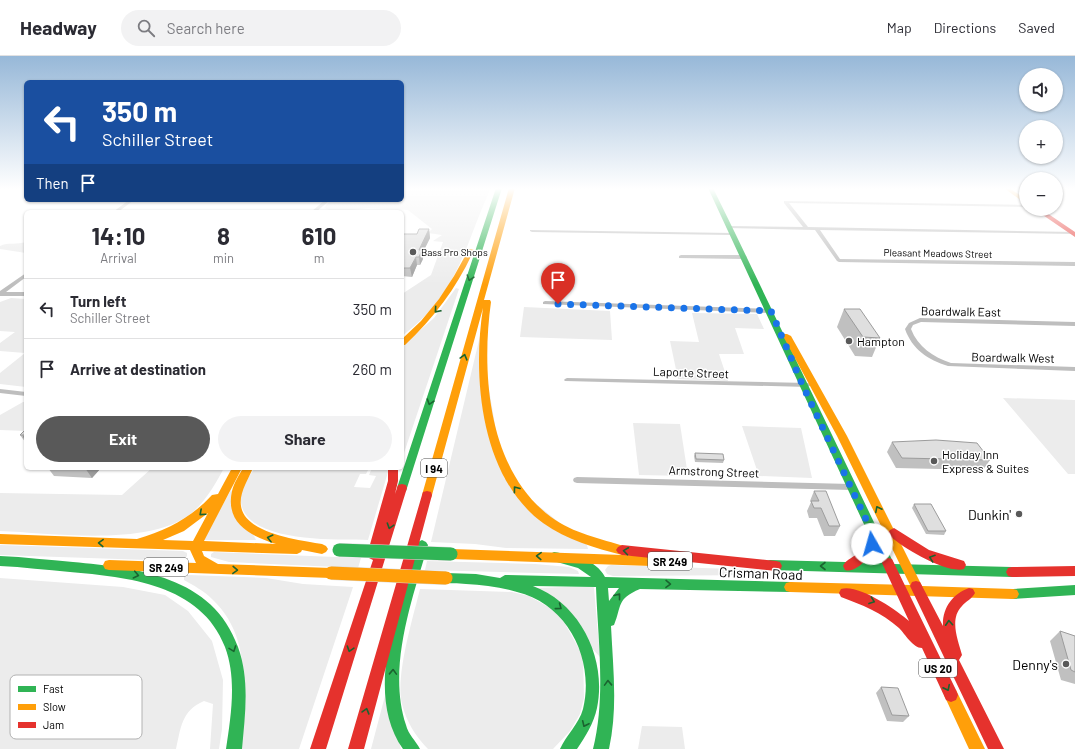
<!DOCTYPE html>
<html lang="en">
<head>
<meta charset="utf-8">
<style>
  body { margin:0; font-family:Barlow,sans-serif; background:#f2f2f3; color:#2b2b33; height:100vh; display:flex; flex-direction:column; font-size:15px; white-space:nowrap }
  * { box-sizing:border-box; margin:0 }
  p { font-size:13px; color:#7c7c81 }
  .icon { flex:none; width:22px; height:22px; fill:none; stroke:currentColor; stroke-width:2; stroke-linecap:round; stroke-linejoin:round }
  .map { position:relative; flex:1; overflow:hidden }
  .panel { position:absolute; left:24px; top:154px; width:380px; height:260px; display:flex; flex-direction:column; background:#fff; border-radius:6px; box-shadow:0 1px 3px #0004 }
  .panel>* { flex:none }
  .guide { position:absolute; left:24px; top:24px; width:380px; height:122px; border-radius:6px; box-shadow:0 1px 3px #0004; background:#1a4fa0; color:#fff; overflow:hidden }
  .controls { position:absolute; left:1019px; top:12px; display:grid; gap:8px }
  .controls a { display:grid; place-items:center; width:44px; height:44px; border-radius:50%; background:#fff; box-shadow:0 1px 3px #0004; font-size:20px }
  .pin { position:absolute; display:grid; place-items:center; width:34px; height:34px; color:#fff; margin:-41px -17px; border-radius:50% 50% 50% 0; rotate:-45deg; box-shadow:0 0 4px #0007 }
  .pin .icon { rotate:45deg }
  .me { position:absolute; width:44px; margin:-22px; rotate:353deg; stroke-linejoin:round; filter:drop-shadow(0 0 3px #0008) }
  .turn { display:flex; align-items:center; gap:14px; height:84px; padding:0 12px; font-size:18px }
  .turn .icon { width:52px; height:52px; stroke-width:2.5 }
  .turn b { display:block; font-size:28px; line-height:34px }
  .then { display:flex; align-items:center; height:38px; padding:0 12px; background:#0003; gap:8px; font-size:15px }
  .eta { display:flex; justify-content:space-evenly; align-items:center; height:68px; text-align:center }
  .eta b { font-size:24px; font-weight:700; line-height:28px }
  .cta { display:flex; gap:8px; margin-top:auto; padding:8px 12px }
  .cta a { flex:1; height:46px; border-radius:24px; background:#595959; color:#fff; font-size:16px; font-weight:700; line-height:46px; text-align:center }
  .cta a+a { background:#f2f2f3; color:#2b2b33 }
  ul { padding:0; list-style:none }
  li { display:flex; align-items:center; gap:12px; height:60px; padding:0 12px; border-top:1px solid #e1e1e2 }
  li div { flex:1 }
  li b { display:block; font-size:15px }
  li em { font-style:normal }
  header { display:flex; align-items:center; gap:24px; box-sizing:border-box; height:56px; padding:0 20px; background:#fff; border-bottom:1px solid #e1e1e2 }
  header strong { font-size:19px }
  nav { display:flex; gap:22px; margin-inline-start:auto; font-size:14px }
  .search { width:280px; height:36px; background:#f2f2f3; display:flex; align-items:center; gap:10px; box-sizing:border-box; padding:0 14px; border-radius:22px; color:#7c7c81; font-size:15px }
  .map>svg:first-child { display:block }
  .green { fill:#ececec }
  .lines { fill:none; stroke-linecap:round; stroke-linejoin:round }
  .street { fill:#bebebe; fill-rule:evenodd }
  .fast { fill:#30b455; fill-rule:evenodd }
  .slow { fill:#ff9f0a; fill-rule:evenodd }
  .jam { fill:#e5322d; fill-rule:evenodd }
  .fast-bridge-far1-casing { stroke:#dbdbdb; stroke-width:12; stroke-linecap:butt }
  .fast-bridge-casing { stroke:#dbdbdb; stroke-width:14; stroke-linecap:butt }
  .slow-bridge-casing { stroke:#dbdbdb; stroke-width:14; stroke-linecap:butt }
  .fast-bridge-far1 { stroke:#30b455; stroke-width:10 }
  .fast-bridge { stroke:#30b455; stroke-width:13 }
  .slow-bridge { stroke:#ff9f0a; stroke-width:13 }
  .wall { fill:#c0c0c0 }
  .shaded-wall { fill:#9c9c9c }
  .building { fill:#dfdfdf; stroke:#9c9c9c }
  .oneway { stroke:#1a632f }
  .route { stroke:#1a73e8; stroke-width:7; stroke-dasharray:0 12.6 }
  .poi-dot { fill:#595959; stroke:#fff; stroke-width:1.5 }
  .labels { text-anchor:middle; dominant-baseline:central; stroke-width:3; stroke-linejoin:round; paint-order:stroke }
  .far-poi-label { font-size:10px; fill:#000; stroke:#fff; text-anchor:start }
  .far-street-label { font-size:10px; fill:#000; stroke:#fff }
  .shield { fill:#fff; stroke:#4c4c4c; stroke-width:1 }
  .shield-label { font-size:11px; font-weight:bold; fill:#000 }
  .street-label { font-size:12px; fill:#000; stroke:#fff }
  .poi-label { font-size:12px; fill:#000; stroke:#fff; text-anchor:start }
  .near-poi-label { font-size:14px; fill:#000; stroke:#fff; text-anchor:end }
  .near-street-label { font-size:14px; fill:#000; stroke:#fff }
  .key { fill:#fff; stroke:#b2b2b2; stroke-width:1 }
  .key-label { font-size:11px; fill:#000 }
</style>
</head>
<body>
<header>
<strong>Headway</strong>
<div class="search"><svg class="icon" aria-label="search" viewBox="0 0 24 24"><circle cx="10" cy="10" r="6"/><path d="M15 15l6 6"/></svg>Search here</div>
<nav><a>Map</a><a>Directions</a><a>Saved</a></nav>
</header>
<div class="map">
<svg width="1075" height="693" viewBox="0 0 1075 693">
  <rect width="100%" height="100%" fill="#fff"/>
  <path class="green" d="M402,132H491C475,165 466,202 446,233C435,251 419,267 402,280V238L431,219L443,186L433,185L442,179L428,177L432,173L408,154L368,152L335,156L324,152L331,144H402Z
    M26,186V197L0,193V190C8,186 17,189 26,186Z
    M456,232L459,233L402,403V290L434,262Z
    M11,242L26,243V331L0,328V317L25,297L0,295V287L15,276L0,275V246Z
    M524,251L610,255L612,284L520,281Z
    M692,257L757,258L764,273L735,272L744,298H719L728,325L678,323L670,285L699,286Z
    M480,280L504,422L587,489L588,493L506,492L475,488L431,486Z
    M1003,342L1075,344V418H1068Z
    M23,346H26V375L0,374V359Z
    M633,367L680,368L688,420L639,419Z
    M742,370L801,372L812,422L759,420Z
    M152,412H224C216,427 207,443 194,455C153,492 53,477 0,475V437L122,439Z
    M255,412H369L366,418H360L354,431L370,432L376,420L369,419L372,412H387L388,416L368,484C336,483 228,489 242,433C244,426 251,418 255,412Z
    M231,434L256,484H203Z
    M0,489L183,495L187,497V500L184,504L178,505L0,499Z
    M214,496L361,502L358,512L229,506L211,501V498Z
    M427,505L535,508L569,511L578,515L579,518L425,514Z
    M611,509L767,514L769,519L613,520L607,518L605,514L608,510Z
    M189,519L266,522L303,528L353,531L299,693H241C243,641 254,582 212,543C204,535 193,529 184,524V521Z
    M0,522L123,531L165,539L188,555L212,585L223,624L222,673L219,693H210L213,648L204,645C181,655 181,672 176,693H0Z
    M593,530L594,532L600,601L536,532Z
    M420,533L512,536L529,540L559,557L583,600L584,642L580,658L570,675L553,693H428C416,681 406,665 402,648C395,620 413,562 420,533Z
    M386,636L401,693H371Z
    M642,670L682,671L685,693H638Z"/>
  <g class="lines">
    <path class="street" d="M129,144H134L118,156H113Z
      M325,144H330L316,156H311Z
      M784,145L1026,149V151L789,147L808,171L1075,176V178L820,174L840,203L1075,206V210L839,206L837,205L815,174L728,172L726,171L728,170L803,171L784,147Z
      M530,174L732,177L734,178L732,179L532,176L530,175Z
      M681,199H744L747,201L744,203L679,202V200Z
      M26,217V221L6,236H26V240H0V235Z
      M545,245L771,253L774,255L771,257L543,248V246Z
      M920,262L1075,266V270L921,266L913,269L911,273C918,291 933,301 951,307L1075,311V315L948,310C928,304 912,293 905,273L909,267Z
      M567,322L808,327L811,329L808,331L565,325L564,324L565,323Z
      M0,333L26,336V340L0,337Z
      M577,421L851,428L854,429L855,431L854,433L851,434L577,427L574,426L573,424L574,422Z"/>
    <path class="fast" d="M496,132H502L407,432L406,435L402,436L398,435L397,432Z
      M708,132H713L736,179L894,508L1012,511L1016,512L1018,516L1016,520L1012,521L770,514L766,513L764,509L766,505L770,504L882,507Z
      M422,484L426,486L428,489C412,544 387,612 406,669C408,678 416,685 420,693H403C363,636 399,549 416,489L418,486Z
      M554,496C572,499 596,503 605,521L790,526L794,527L796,531L794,535L790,536L640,533C616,543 622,550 614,569L611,570C613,612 618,652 609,693H593C606,641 598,585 596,531L533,530C581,548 607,603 597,652C594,667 585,681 577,693H560C566,679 579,668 583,653C595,604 568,548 517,536C501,531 483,529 466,528C458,527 449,528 442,526L440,522L442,518L446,517L476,518L500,522L505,519L591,521L578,512L550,504L548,501L550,498ZM608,532H619L609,545Z
      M0,500C25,501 48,504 73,506C137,512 213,520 238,591C250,624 245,659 242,693H226C231,660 237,623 225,591C201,528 127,521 70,516C46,514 23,511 0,510Z
      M1075,529V539L1013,543L1009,542L1007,538L1009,534L1013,533Z"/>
    <path class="slow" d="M509,132H515L484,244H490L491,246C481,318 488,414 551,461C574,478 600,482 626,491L628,494L626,497L622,499C595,492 567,484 543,467C481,422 472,322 483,252L432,439L431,442L427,443L423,442L422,439Z
      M1004,132H1009L1026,143V148Z
      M469,193L474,194C457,231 435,261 405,289H402V283L421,265L439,243L454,220Z
      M784,278H787L791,280L847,380L922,530L1013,533L1017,534L1019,538L1017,542L1013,543L790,536L786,535L784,531L786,527L790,526L910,529L837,380L783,280Z
      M232,412H242L204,485L276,488C250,480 225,467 232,435C234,427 239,419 243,412H253C248,424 239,437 241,450C245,478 300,484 322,488L326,490L328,493L326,496L322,498L302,494L301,496L297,498L202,495L204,500L218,508L331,512L335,513L337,517L335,521L331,522L109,514L105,513L103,509L105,505L109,504L196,507L190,494L0,488V478L137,483C167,474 191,462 212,439L218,438ZM208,457L193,485L163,484L184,475Z
      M451,493L651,500L655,502L657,505L655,508L651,510L451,503L447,501L445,498L447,495Z
      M951,632L956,634L985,693H969L944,639L946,634Z"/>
    <path class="jam" d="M1034,153H1041L1075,176V181Z
      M388,412H398V425L395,438L398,429L402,428L406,429L407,432L326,693H310L373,504L369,502L367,499L388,425Z
      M427,435L431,436L432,439L364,693H348L422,439L423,436Z
      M872,471L876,473C883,486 860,519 845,514L843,510C846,503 855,501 860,495C865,488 864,480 868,473Z
      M894,472L929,494L964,505L966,509L964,513C947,518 903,492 890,480L888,477L890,474Z
      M622,489L776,505L780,506L782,510L780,514L776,515L622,499L618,497L616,494L618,491Z
      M888,502L892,503L956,634L958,639L956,644L951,646L946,644L922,592C913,592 905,578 899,572C881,556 862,549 841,541L839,537L841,533C857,527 897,554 909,565L882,507L884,503Z
      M1075,510V520L1012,521L1008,520L1006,516L1008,512L1012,511Z
      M916,525L920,526L943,570C942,553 952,538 969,532L973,533L975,537C972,543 966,545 962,550C949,563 958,584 962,599L959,604L1004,693H988L910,530L912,526Z"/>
    <g class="fast-bridge-far1-casing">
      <path id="fast-bridge-far1" d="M339,494H345"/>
    </g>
    <g class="fast-bridge-casing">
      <path id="fast-bridge" d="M339,494L451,498"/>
    </g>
    <g class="slow-bridge-casing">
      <path id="slow-bridge" d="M331,517L446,522"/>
    </g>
    <use href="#fast-bridge-far1" class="fast-bridge-far1"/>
    <use href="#fast-bridge" class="fast-bridge"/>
    <use href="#slow-bridge" class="slow-bridge"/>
  </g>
  <path class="wall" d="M429,173L430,182L422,198L423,203L420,209H417L412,221L402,220V178H417Z
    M844,253L880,282L872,301L855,300L837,271Z
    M26,373V387L20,379Z
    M892,386L990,404L983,414L896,412L887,396Z
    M695,397L724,404L723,407L695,406L694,400Z
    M48,412H101L92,422L54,420Z
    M814,435L840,470L835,480H824L817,462H809L807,455L811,446L810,445Z
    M914,448L946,475L944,479L926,478L912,452Z
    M1060,575L1075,580V628L1061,624L1050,585Z
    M881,631L909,660L903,666L887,665L876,637Z"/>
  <path class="shaded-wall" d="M429,173L430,182L422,198L423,203L420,209L419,201V194Z
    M416,201L417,209L412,221L410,212Z
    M85,412H101L92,422Z"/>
  <path class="building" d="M419,173H429L419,194H422L419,201H416L410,212H402V178H417Z
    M844,253H860L880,282L863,281Z
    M26,373V382L23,381L25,379H20Z
    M936,384L977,387L990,404L902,402L892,386Z
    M695,397L723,398L724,404L696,403Z
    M814,435H826L840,470H829L821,452H814L811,445H819Z
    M914,448H931L946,475H928Z
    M1060,575L1075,580V616L1071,614Z
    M881,631L898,632L909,660L892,659Z"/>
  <defs><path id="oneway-chevron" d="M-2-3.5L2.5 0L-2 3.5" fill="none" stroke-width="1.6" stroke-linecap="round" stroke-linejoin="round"/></defs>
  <g class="oneway">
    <use href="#oneway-chevron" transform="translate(470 222) rotate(108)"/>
    <use href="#oneway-chevron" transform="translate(437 254) rotate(131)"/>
    <use href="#oneway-chevron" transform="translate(464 301) rotate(-75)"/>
    <use href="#oneway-chevron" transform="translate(430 346) rotate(108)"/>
    <use href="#oneway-chevron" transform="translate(516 433) rotate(-127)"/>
    <use href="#oneway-chevron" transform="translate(878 453) rotate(-117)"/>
    <use href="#oneway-chevron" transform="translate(202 457) rotate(138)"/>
    <use href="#oneway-chevron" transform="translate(390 470) rotate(108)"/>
    <use href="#oneway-chevron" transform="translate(270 482) rotate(-166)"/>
    <use href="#oneway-chevron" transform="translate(101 487) rotate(-178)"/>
    <use href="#oneway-chevron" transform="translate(626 495) rotate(-172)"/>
    <use href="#oneway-chevron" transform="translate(539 500) rotate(-178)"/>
    <use href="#oneway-chevron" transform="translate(932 502) rotate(-161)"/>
    <use href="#oneway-chevron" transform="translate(823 510) rotate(180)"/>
    <use href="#oneway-chevron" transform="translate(235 514) rotate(2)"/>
    <use href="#oneway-chevron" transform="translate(136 519) rotate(12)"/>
    <use href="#oneway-chevron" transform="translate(668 528) rotate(1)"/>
    <use href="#oneway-chevron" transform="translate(618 540) rotate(-52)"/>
    <use href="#oneway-chevron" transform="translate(872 545) rotate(20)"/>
    <use href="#oneway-chevron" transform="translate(559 551) rotate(37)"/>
    <use href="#oneway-chevron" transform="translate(949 567) rotate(-94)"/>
    <use href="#oneway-chevron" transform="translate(233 593) rotate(70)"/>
    <use href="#oneway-chevron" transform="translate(350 593) rotate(108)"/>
    <use href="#oneway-chevron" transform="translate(393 616) rotate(-88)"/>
    <use href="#oneway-chevron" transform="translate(608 627) rotate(-92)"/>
    <use href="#oneway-chevron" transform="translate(947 632) rotate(64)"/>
    <use href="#oneway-chevron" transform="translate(366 655) rotate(-74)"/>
    <use href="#oneway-chevron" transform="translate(585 668) rotate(115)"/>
  </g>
  <linearGradient id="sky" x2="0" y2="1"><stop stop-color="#97b8d8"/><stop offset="0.58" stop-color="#fff"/><stop offset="1" stop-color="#fff" stop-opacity="0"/></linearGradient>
  <rect width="1075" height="229" fill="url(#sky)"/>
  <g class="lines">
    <path class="route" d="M558,248L771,255L803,330L872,476V488"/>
  </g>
  <g class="poi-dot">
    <circle cx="413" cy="196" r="4"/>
    <circle cx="849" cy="285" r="4"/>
    <circle cx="934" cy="405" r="4"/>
    <circle cx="1019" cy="458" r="4"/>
    <circle cx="1066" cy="608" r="4"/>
  </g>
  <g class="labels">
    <g class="far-poi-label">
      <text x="421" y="196">Bass Pro Shops</text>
    </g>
    <g class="far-street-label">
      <text transform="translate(938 197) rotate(1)">Pleasant Meadows Street</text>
    </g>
    <g class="shield">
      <rect x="421" y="403" width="26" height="18" rx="3"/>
      <rect x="648" y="496" width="44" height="18" rx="3"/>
      <rect x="144" y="502" width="44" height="18" rx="3"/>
      <rect x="919" y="603" width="38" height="18" rx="3"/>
    </g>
    <g class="shield-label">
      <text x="434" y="412">I 94</text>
      <text x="670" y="505">SR 249</text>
      <text x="166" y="511">SR 249</text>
      <text x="938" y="612">US 20</text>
    </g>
    <g class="street-label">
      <text transform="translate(961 255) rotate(1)">Boardwalk East</text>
      <text transform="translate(1013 301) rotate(1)">Boardwalk West</text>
      <text transform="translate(691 316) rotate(2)">Laporte Street</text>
      <text transform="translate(714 415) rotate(2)">Armstrong Street</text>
    </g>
    <g class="poi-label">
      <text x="857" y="285">Hampton</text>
      <text x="942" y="398">Holiday Inn<tspan x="942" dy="14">Express &amp; Suites</tspan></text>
    </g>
    <g class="near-poi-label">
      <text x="1011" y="458">Dunkin'</text>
      <text x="1058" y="608">Denny's</text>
    </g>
    <g class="near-street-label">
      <text transform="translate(761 517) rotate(2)">Crisman Road</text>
    </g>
  </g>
  <rect x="10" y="619" width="132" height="64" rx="6" class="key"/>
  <rect x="18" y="630" width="18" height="6" fill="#30b455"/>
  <rect x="18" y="648" width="18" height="6" fill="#ff9f0a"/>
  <rect x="18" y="666" width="18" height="6" fill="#e5322d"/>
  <g class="key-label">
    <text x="43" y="637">Fast</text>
    <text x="43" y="655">Slow</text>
    <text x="43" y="673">Jam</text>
  </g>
</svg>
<div class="controls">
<a><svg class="icon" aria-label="sound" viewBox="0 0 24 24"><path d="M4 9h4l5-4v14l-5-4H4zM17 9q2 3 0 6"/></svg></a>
<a>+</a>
<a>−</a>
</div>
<div class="pin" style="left:558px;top:248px;background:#d93025"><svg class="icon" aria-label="arrive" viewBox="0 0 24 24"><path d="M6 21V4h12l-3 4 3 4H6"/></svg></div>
<svg class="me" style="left:872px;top:488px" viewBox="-20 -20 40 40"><circle r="19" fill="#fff"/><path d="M0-13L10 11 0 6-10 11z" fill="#1a73e8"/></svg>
<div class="guide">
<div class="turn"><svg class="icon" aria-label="left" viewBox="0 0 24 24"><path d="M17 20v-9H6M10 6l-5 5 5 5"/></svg><div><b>350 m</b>Schiller Street</div></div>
<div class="then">Then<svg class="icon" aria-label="arrive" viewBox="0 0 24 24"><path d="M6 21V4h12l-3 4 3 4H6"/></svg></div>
</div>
<section class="panel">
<div class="eta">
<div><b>14:10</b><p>Arrival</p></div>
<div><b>8</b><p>min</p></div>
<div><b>610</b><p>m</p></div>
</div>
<ul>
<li><svg class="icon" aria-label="left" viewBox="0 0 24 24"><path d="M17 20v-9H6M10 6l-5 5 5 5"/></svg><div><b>Turn left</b><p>Schiller Street</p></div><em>350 m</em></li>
<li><svg class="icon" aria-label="arrive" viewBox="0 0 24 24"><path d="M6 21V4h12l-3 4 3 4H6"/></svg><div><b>Arrive at destination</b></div><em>260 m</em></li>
</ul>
<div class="cta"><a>Exit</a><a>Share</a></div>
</section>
</div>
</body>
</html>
